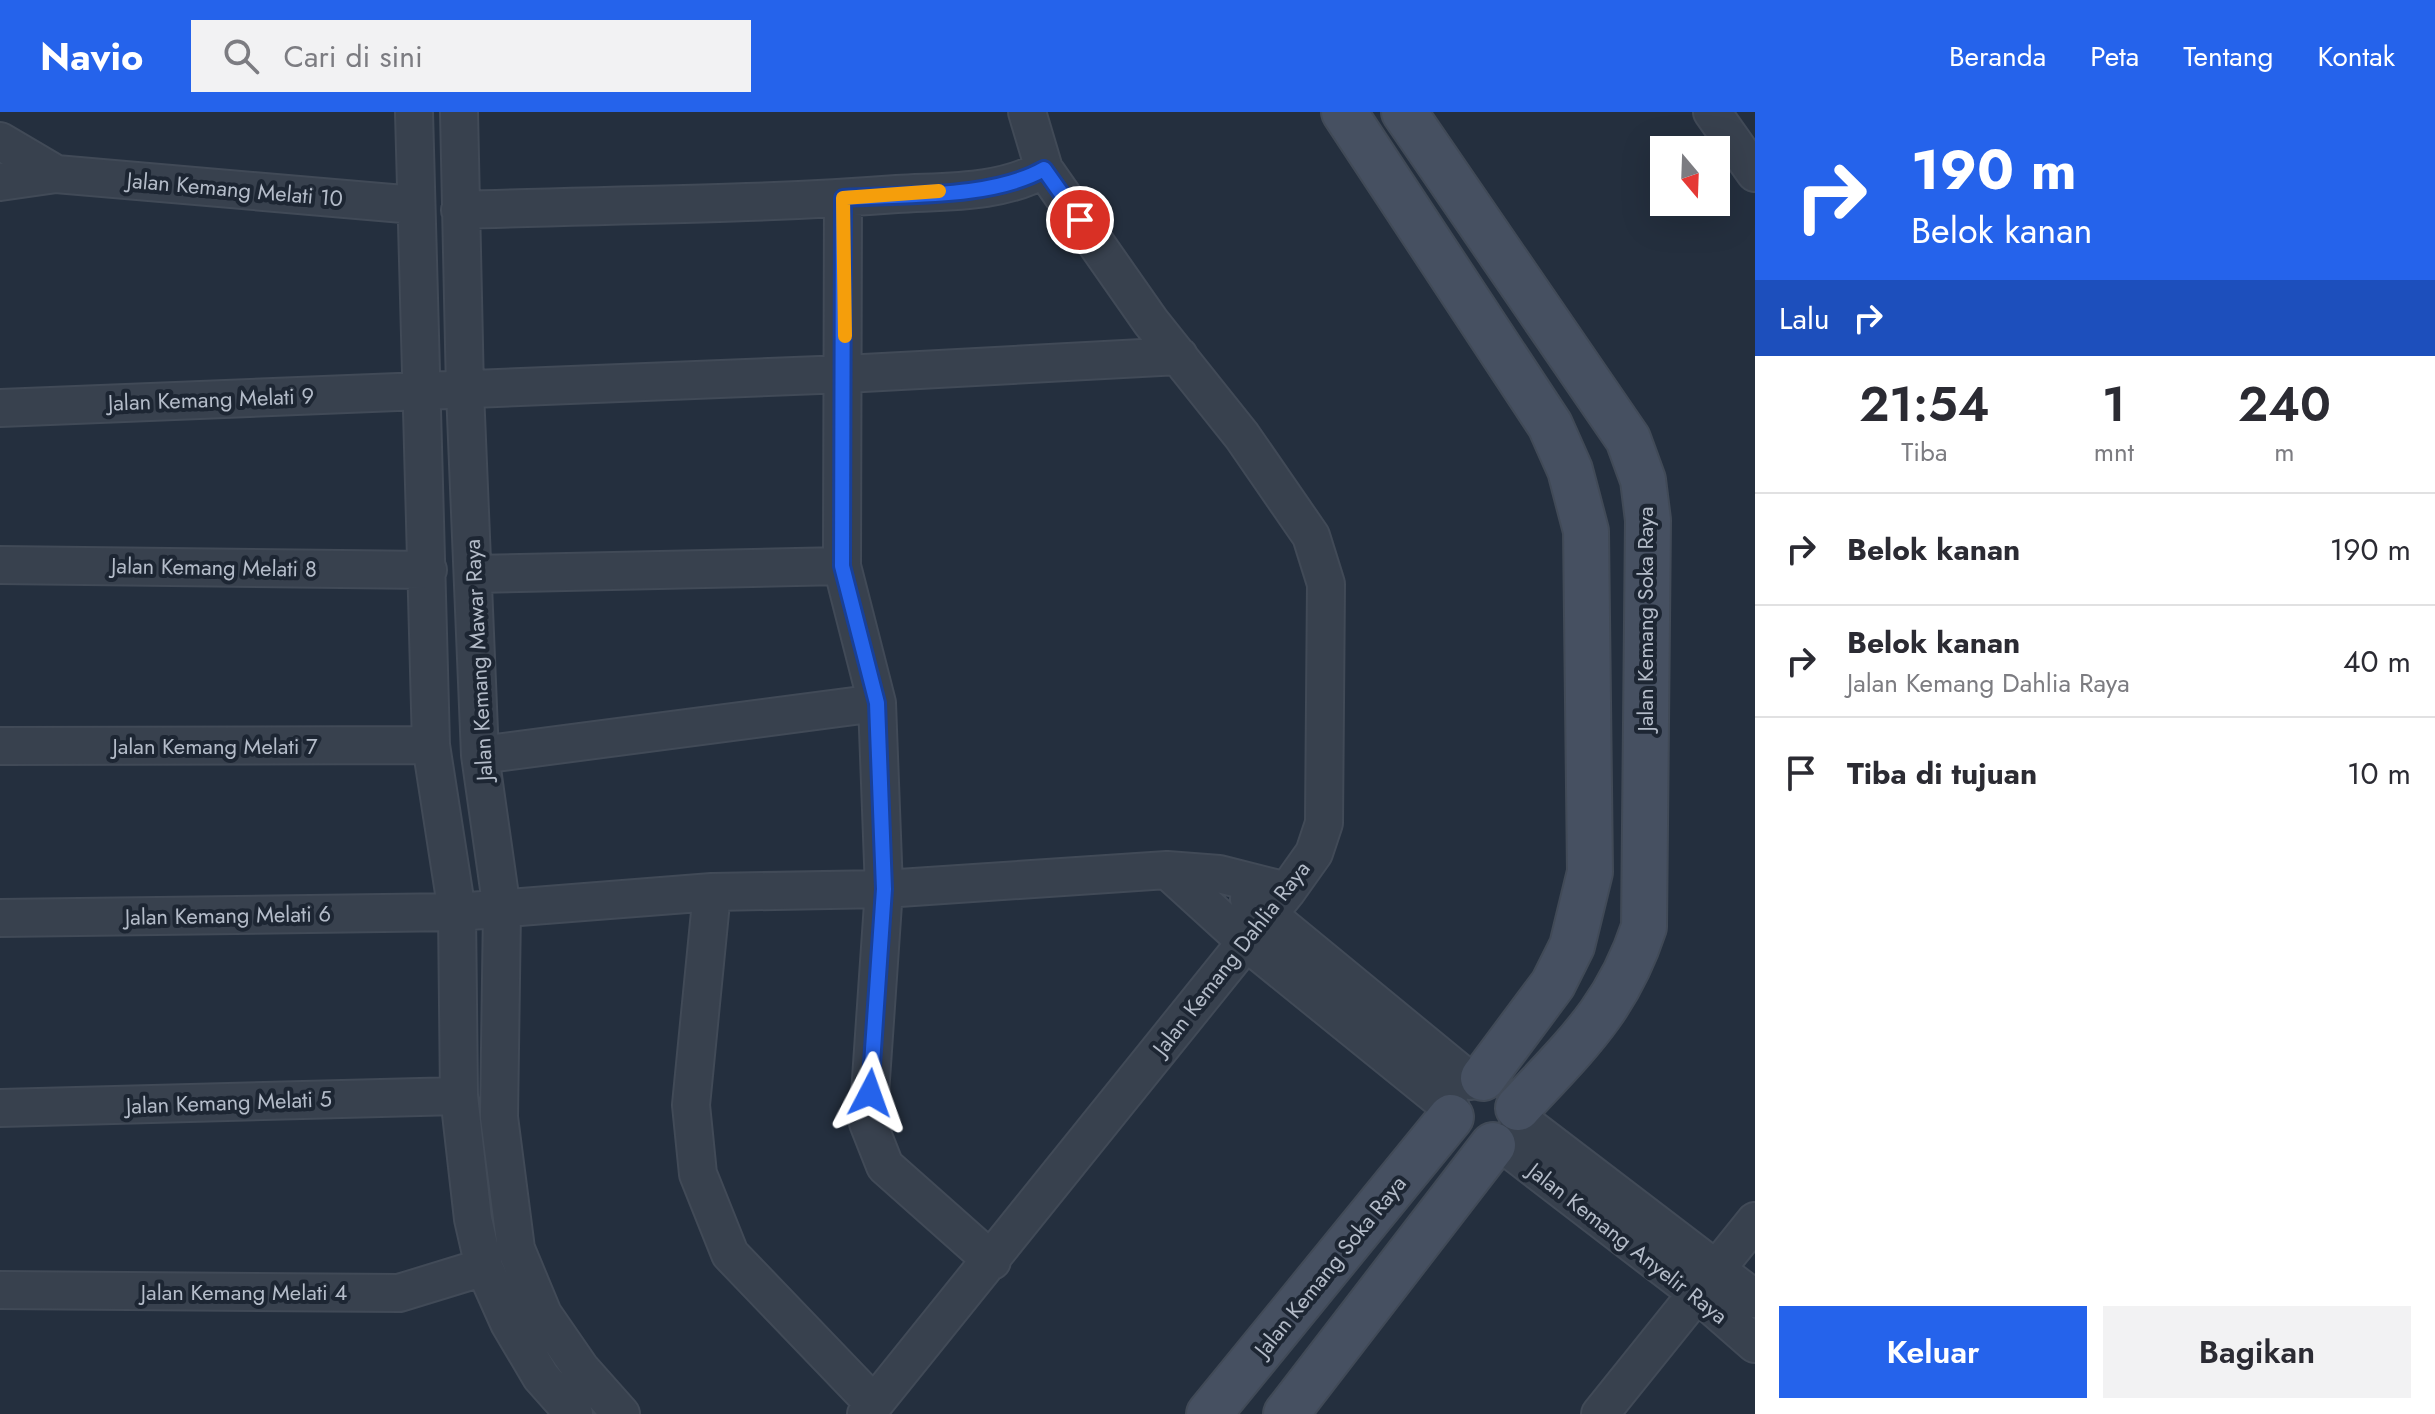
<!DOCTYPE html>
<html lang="id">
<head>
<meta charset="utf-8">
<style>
  body { margin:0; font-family:Jost,sans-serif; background:#f2f2f3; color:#2b2b33; height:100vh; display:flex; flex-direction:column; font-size:30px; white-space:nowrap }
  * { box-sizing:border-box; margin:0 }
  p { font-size:26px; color:#7c7c81 }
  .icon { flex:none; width:44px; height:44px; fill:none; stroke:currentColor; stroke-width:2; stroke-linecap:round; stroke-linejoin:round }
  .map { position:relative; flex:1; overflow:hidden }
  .panel { display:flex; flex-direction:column; background:#fff; width:680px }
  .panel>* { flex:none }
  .banner { background:#2563eb; color:#fff; overflow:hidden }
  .needle { width:52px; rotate:161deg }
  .tools { position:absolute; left:1650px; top:24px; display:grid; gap:16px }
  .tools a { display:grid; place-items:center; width:80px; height:80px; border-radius:0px; background:#fff; box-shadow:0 8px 32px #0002; font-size:40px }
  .pin { position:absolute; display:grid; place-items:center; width:68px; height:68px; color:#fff; margin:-34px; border:4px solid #fff; border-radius:50%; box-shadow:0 2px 8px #0007 }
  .me { position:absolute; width:88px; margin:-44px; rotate:4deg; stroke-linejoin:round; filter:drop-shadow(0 0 6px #0008) }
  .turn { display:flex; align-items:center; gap:28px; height:168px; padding:0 24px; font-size:36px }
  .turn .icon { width:104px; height:104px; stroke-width:2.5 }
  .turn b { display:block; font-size:56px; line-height:68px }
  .then { display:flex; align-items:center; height:76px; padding:0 24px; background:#0003; gap:16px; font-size:30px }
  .eta { display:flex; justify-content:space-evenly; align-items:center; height:136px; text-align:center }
  .eta b { font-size:48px; font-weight:600; line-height:56px }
  .primary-button { display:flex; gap:16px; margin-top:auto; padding:16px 24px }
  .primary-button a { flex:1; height:92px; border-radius:0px; background:#2563eb; color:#fff; font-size:32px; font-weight:600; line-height:92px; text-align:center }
  .primary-button a+a { background:#f2f2f3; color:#2b2b33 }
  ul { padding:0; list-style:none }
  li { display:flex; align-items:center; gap:24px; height:112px; padding:0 24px; border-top:2px solid #e1e1e2 }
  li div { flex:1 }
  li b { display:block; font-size:30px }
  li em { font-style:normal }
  header { display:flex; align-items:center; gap:48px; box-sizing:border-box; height:112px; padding:0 40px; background:#2563eb; color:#fff }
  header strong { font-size:38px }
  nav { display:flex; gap:44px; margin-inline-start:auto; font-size:28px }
  .search { width:560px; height:72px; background:#f2f2f3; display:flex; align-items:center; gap:20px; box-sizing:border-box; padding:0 28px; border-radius:0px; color:#7c7c81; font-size:30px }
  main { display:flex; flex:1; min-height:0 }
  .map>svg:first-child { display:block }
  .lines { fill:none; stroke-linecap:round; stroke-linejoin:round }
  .street-casing { stroke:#414a57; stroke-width:40 }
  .secondary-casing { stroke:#414a57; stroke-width:48 }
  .street { stroke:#38414e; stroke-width:36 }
  .secondary { stroke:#465061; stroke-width:44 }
  .route-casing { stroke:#184099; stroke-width:20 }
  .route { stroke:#2563eb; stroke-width:14 }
  .slow { stroke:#f59e0b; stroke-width:14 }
  .labels { text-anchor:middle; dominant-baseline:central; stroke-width:8; stroke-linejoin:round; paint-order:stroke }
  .street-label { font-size:22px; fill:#b4bcc9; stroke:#1d2633 }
</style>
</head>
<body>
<header>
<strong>Navio</strong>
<div class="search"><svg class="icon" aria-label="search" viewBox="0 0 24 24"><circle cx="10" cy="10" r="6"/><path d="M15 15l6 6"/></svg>Cari di sini</div>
<nav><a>Beranda</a><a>Peta</a><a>Tentang</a><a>Kontak</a></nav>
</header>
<main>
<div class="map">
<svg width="1755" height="1302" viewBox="0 0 1755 1302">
  <rect width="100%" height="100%" fill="#242f3e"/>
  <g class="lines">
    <g class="street-casing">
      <path id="street" d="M414,0L431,633L457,800L459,984L473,1107L484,1155L509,1211L541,1265L574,1302
        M459,0L465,279L480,643L502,798L499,1005L516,1137L543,1202L581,1257L621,1302
        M1712,0L1755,61
        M0,29L56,62
        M0,70L56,62L415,93
        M843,86L842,454L877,591L884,777L868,1011L885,1054L992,1149
        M460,98C606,93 752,93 897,82C946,79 1000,82 1044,57
        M0,296L845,262L1179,244
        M0,453L428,458
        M473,462L842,454
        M0,634L431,633
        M480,643L877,591
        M1167,758L1245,829L1451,996
        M712,780L691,993L698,1062L730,1142L874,1292
        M1249,787L1470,969
        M0,806L457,800L712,780L884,777L1167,758L1219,762L1287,779
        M0,996L459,984
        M1518,1006L1755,1187
        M1500,1030L1699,1183L1755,1232
        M0,1178L399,1181L484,1155
        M866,1302L1287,779L1314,741L1324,711L1326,472L1311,424L1242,324L1151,210L1044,57L1027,0
        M1600,1302L1755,1109"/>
    </g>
    <g class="secondary-casing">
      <path id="secondary" d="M1344,0L1550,313L1570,358L1586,419L1590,760L1572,834L1553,872L1483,966
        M1404,0L1628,327L1643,368L1648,408L1644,815C1617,897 1575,934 1518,996
        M1209,1302L1451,1005
        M1286,1302L1493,1033"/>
    </g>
    <use href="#street" class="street"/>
    <use href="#secondary" class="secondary"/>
  </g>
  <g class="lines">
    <g class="route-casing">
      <path id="route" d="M870,981L884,777L877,591L842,454L843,86C905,82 991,87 1044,57L1080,108"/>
    </g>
    <use href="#route" class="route"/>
    <path class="slow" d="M845,224L843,86L939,79"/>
  </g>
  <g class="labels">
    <g class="street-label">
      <text transform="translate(235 77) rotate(5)">Jalan Kemang Melati 10</text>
      <text transform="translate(211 287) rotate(-2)">Jalan Kemang Melati 9</text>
      <text transform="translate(214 455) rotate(1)">Jalan Kemang Melati 8</text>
      <text transform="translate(1645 507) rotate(-90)">Jalan Kemang Soka Raya</text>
      <text transform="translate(478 548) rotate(-93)">Jalan Kemang Mawar Raya</text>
      <text x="215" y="634">Jalan Kemang Melati 7</text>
      <text transform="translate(228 803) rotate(-1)">Jalan Kemang Melati 6</text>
      <text transform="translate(1231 846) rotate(-52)">Jalan Kemang Dahlia Raya</text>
      <text transform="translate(229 990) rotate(-2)">Jalan Kemang Melati 5</text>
      <text transform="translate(1628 1131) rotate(38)">Jalan Kemang Anyelir Raya</text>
      <text transform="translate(1330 1154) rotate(-51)">Jalan Kemang Soka Raya</text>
      <text x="244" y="1180">Jalan Kemang Melati 4</text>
    </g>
  </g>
</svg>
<div class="tools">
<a><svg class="needle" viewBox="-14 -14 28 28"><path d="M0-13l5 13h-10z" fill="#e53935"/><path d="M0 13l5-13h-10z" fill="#7c7c81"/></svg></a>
</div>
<div class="pin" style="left:1080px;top:108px;background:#d93025"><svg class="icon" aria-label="arrive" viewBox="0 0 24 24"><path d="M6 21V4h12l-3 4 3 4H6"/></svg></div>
<svg class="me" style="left:870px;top:981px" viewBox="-20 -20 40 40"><path d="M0-17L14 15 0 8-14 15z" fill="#2563eb" stroke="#fff" stroke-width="4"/></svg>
</div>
<section class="panel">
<div class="banner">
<div class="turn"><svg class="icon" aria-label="right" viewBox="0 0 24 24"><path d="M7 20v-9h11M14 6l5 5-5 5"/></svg><div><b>190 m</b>Belok kanan</div></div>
<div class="then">Lalu<svg class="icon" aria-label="right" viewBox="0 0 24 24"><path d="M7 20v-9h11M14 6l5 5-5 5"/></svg></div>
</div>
<div class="eta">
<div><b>21:54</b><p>Tiba</p></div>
<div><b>1</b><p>mnt</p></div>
<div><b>240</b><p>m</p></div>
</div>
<ul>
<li><svg class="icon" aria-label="right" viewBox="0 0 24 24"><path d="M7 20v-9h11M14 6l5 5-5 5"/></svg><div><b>Belok kanan</b></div><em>190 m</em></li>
<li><svg class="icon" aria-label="right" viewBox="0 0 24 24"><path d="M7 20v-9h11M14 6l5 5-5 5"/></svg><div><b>Belok kanan</b><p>Jalan Kemang Dahlia Raya</p></div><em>40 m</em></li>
<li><svg class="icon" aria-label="arrive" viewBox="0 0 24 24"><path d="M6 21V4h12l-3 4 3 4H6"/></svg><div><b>Tiba di tujuan</b></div><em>10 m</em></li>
</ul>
<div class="primary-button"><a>Keluar</a><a>Bagikan</a></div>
</section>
</main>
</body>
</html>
